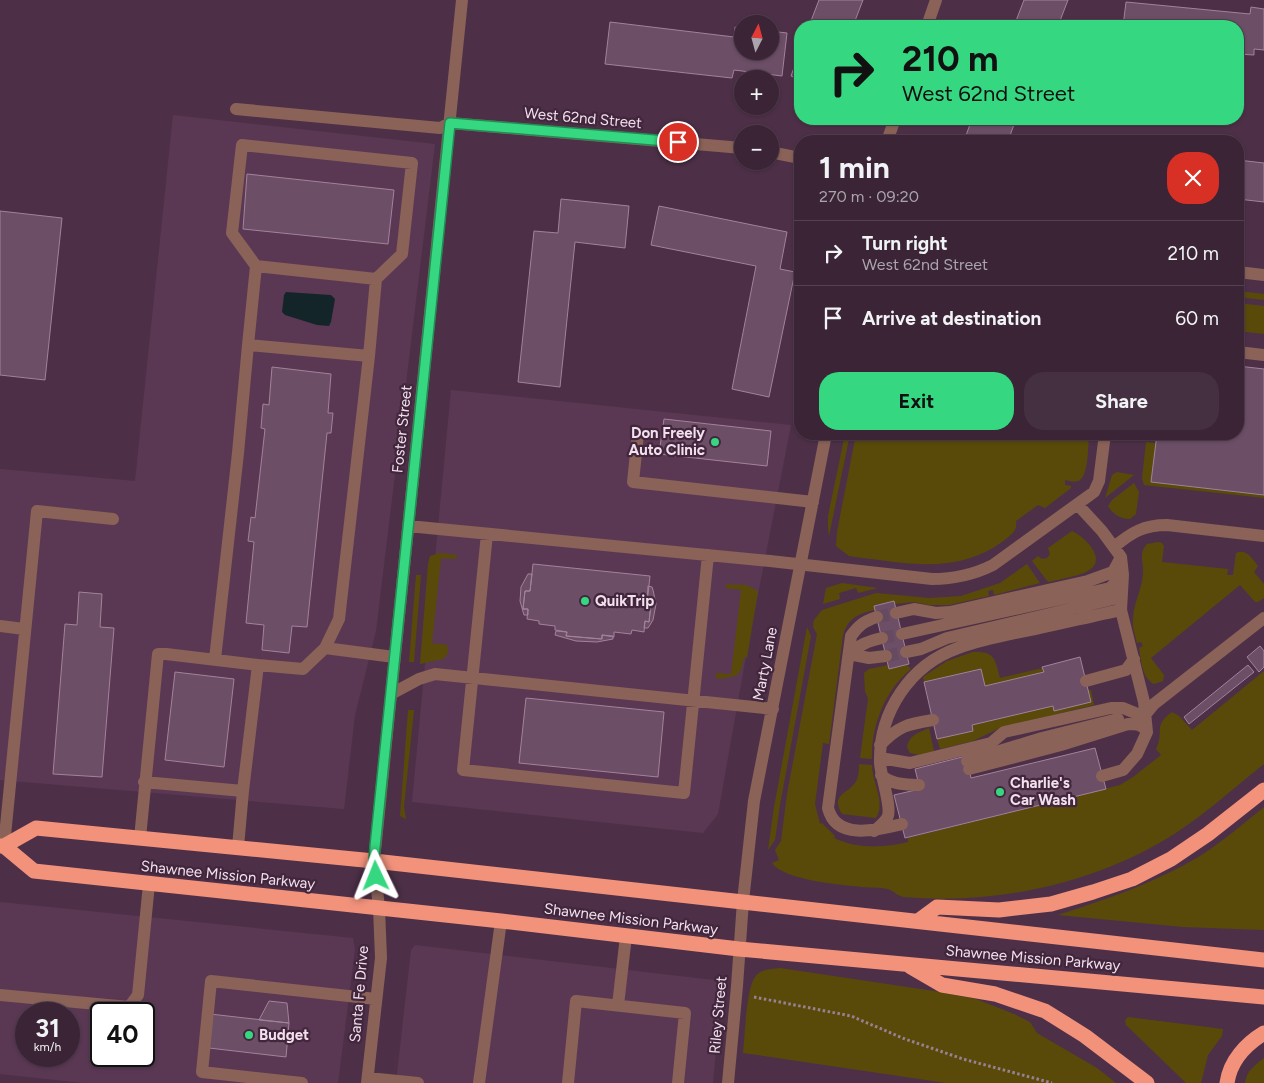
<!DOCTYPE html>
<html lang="en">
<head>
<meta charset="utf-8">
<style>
  body { margin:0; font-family:Figtree,sans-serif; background:#453041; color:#f1f3f6; height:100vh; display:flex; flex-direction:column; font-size:19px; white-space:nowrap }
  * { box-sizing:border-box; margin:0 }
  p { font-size:16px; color:#aba4ad }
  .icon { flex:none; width:28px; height:28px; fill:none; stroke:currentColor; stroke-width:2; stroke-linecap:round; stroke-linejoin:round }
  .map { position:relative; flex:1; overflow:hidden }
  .panel { position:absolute; left:794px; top:135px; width:450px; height:305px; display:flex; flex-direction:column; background:#3a2435; border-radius:20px; box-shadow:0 1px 4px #0004,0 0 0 1px #544150 }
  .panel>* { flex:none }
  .banner { position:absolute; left:794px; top:20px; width:450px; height:105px; border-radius:20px; box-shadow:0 1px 4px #0004,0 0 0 1px #544150; background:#35d881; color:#111; overflow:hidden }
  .needle { width:32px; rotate:6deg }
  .controls { position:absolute; left:734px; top:15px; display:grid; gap:10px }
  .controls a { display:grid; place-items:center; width:45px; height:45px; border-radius:50%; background:#3a2435; box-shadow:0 1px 4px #0004,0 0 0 1px #544150; font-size:25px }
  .speed { position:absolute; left:15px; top:1002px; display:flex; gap:10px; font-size:25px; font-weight:700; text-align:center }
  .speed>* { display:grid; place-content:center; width:65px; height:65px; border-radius:50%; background:#3a2435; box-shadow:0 1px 4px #0004,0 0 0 1px #544150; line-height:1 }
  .speed small { font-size:12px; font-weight:400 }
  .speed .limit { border:2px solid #111; border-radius:8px; background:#fff; color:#111 }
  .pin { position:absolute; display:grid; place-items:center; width:42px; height:42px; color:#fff; margin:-21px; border:2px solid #fff; border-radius:50%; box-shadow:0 1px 5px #0007 }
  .me { position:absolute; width:55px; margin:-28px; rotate:358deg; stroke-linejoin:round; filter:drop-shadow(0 0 4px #0008) }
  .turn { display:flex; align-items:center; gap:18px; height:105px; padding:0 25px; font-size:22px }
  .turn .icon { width:65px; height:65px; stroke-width:2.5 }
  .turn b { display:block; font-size:35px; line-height:42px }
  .round { display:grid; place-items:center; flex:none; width:52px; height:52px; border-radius:20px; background:#453041 }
  .overview { display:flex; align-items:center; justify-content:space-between; height:85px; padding:0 25px }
  h1 { font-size:30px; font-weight:700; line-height:38px }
  .cta { display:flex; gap:10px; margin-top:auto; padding:10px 25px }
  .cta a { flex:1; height:58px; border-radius:20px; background:#35d881; color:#111; font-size:20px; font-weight:700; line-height:58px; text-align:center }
  .cta a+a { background:#453041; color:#f1f3f6 }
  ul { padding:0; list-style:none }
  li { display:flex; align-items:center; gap:15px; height:65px; padding:0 25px; border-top:1px solid #544150 }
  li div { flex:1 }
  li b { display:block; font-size:19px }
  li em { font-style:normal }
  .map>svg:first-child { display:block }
  .built { fill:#5a3854; fill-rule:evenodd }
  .green { fill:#594a0a }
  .water { fill:#142529 }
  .building { fill:#6c4e66; stroke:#a3829b }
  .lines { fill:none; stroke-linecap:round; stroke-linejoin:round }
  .minor-tunnel { stroke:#664a60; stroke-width:12; stroke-dasharray:12 6; stroke-linecap:butt }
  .path { stroke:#998194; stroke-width:3; stroke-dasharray:2.5 2.5; stroke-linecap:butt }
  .minor { stroke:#8a6258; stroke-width:12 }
  .highway { stroke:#f2927b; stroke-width:15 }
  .route-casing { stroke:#228c54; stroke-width:12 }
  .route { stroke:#35d881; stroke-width:9 }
  .poi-dot { fill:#35d881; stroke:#42263c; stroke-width:2 }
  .labels { text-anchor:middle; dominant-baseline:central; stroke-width:4.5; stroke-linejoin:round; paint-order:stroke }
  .street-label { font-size:15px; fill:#f2e0ee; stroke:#42263c }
  .poi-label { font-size:15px; font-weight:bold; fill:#f2e0ee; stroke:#42263c; text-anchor:start }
</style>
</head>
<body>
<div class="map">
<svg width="1264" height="1083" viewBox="0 0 1264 1083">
  <rect width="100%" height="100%" fill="#4d3047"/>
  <path class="built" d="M173,115L435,144L376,631L355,715L344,809L0,780V469L135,481Z
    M451,390L791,425L746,656L718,814L703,833L412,802Z
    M0,902L353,938L355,949L338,1083H83L0,1074ZM26,1014H69V1056H26ZM101,1014H144V1056H101Z
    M415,945L722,981L713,1083H396L411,950Z"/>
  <path class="green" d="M1238,291L1264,294V300L1238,297Z
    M1238,303L1264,306V334L1238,331Z
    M845,434H850L829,536L828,527V516Z
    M856,434H1089C1088,444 1089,473 1080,480C1077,483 1069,481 1065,480V485L1071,486V488L1045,508L1038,505L1016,521C1018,532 1009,536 1002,542C955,575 908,563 855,557L849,556L836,546L837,532Z
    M1146,442L1156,443L1151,482L1264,495V498L1144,485L1142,478Z
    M1117,472L1134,475L1105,498L1112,475Z
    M1134,483L1139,492L1136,514L1130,519C1120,519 1113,514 1108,506L1112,500Z
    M1072,531C1085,537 1110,561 1086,572C1075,577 1060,579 1048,582L1032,561L1038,556L1042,559L1047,558L1050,554L1048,548Z
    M1158,542L1162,543L1164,546L1162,562L1228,569L1227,575H1233L1236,553C1247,548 1252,559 1258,566L1254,572L1264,584V598L1258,602H1255L1240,585L1151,658L1164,675L1163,681L1154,684C1142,678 1141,660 1139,648L1143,646L1141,642L1137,643C1135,635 1132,627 1133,620C1133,603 1142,590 1143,574C1144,563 1138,554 1147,544Z
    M440,553L457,555L456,559L441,558L432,643L447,645C449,650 448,656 443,659L420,664L428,564L430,556Z
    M1027,564L1040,583L994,595L993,590L988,591L989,596L949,605H929L914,602L894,604L893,601L874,605L875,610C859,613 848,618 843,635L829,744L823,743L815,804L820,824L822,823L835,836L834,838C856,849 885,848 908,842V838L1120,785L1133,777L1161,755L1156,749C1165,732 1152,726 1172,712L1179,716L1192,730L1264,671V764C1231,790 1198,821 1161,842C1087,885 991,905 905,897C898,897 894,891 888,889C880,887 870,888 862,887C842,885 783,880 772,863L779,860L775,850L781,841L787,794L817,634L813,627L814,620L822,610L876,593L929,598L961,596L1000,583Z
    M416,575H421L414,662H409Z
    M842,583L878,588L858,593L856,588L839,593L840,599L823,604L826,588Z
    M726,584L747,585L758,591L747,658L744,657C742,670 739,679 725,677L724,679L716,678V673L731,674L741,590L726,588Z
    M807,627L811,636L780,805L775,840L768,850L774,807Z
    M973,652C995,651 995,659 1000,678L1043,668L1044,672L985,686L980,669L924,682L923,677L947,661Z
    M888,665L890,669L907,665L911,669C885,690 871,726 872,759L860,758L868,699L865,691L864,673L869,669Z
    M1088,690H1091L1094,705L1002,727L973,741L940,749L937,739L973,731L972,725L1053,706L1054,710Z
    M408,710H414L404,807L406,819L400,816Z
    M929,728L934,751L919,755L910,753L907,747C909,735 918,733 929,728Z
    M859,764L872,765C872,782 886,803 876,818L842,814C830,795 847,794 855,783C859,778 859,769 859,764Z
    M1264,807V930L1183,927L1058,915C1107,899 1155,883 1200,856C1222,842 1243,824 1264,807Z
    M780,968L934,991L976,999L1014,1014L1030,1022L1037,1033L1097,1068L1116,1083H946L743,1053C745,1037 746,989 755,977C760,969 771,969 780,968Z
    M1128,1017L1223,1029L1222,1036L1208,1055L1201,1083H1186L1126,1025L1125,1020Z
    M1264,1058V1083H1245C1247,1070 1254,1066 1264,1058Z"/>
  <path class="water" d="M286,292L331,295L335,299L331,322L329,326L317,325L285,315L282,312L284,295Z"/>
  <path class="building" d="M819,0H863L853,26H809Z
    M1024,0H1068L1058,26H1014Z
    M1126,2L1250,14L1251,7L1264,9V50L1254,49V55L1238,54V26H1123Z
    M610,22L734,37L735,27L742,28V51H770V31L787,33L782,76L734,70L732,78L605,64Z
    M800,51V80L791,76Z
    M972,119H1016L1008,141H974L965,138Z
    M1075,139L1099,141H1075Z
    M1238,160L1264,163V202L1238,199Z
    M247,174L394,190L388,244L243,229Z
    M561,199L629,206L625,248L575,242L560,387L518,382L534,231L558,233Z
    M659,206L787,232L780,269L795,272L769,397L732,389L756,266L651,245Z
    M0,211L62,218L45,380L0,375Z
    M1238,366L1264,369V495L1151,482L1157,434H1238Z
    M272,367L331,374L328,413H333L331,433H327L307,627L292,626L289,653L262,650L264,625L246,623L254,542L248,541L251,517L255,518L265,429L261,428L263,404L269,405Z
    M664,419L771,431L767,466L659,454Z
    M533,564L650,576L647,603L651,604L649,622L645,621L644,632L632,630L631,634L614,632V637L602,635V639L566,636L567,632L555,630V626L539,624V621L527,619L528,609H523L525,591H530Z
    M528,574H532L530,591H525L523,609H528V615H524L520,601L521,587Z
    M648,586L652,587L653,590L656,604L653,620L648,628H644L645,621L649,622L651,604L647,603Z
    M79,592L102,594L100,627L114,628L102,777L53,774L65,624L77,625Z
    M894,601L909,664L889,669L874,606Z
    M556,631L567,632L566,636L602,639V635L613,636V639L597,642L576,641L555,635Z
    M1260,646L1264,651V667L1259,672L1247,657Z
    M1080,657L1091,702L1054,711L1053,706L972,725L973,731L937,739L924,682L981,669L985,686L1044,672L1042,667Z
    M1248,665L1254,672L1189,724L1184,717Z
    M175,672L234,679L224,767L165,760Z
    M526,698L664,712L658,777L519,763Z
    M1095,748L1106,789L905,838L894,795L920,789L915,769L966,756L971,778Z
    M269,1001L287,1003L289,1023L259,1020Z
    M210,1014L289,1023L286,1057L209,1048Z"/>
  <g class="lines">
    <path class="minor-tunnel" d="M877,617L896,613
      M882,638L902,634
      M886,656L906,652"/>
    <path class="path" d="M754,997L851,1016L905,1039L963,1059L1052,1083"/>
    <path class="minor" d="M927,26L936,0
      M236,109L440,128L450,123L742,148
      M887,141L895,119
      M770,152L800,158
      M256,266L376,279
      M1238,272L1264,275
      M248,345L256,266L232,233L242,145L412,163L402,254L376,279L369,356
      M1238,352L1264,355
      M638,434L633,482L813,502
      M1078,505L1102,531L1121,557L1123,575L1121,610L1144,702L1147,732L1137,754L1123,770L1102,776
      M408,526L770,561L932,579C954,579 973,575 993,565L1094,492L1099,481L1105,434
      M487,534L463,770L684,793L708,555
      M1114,547C1132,532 1144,525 1167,525L1264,536
      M896,613L914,609L936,613L950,612L1088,581L1113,572L1121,557
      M877,617C864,621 858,626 851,636L828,808C836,841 877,830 902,824
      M0,626L24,629
      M902,634L1097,591L1110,588L1123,575
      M325,648L394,657
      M906,652L921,649L947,638L1113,599L1122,590
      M849,654L869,658L886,656
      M849,654C859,645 868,641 882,638
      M215,659L238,453L248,345L369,356L339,619L325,648L303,669L258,665
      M1086,681L1126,670L1134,659
      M391,694L419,679L435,674L773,709
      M1145,715L1154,704L1264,618
      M880,745C899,726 907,724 933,720
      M880,758L910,763L991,743L1004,732L1111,708H1123L1145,717
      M967,761L1042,738L1118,719
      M969,769L1061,745L1128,724C1137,724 1142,724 1147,732
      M881,775C892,785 905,784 919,785
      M144,782L243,791
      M874,831C879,827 884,823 887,818C893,809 880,775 880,762C879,712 910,665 958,648C983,639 1009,634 1035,629C1064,623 1092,616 1121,610
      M140,838L158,654H166L258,665L243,791L238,847
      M4,846L37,511L113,519
      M0,995L129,1007L138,995L149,884
      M618,1005L626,936
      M368,1078L418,1083
      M302,1083L202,1072L211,981L376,999
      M367,1083L381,958L379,908L374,861L462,0
      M479,1083L501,921
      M568,1083L576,1001L685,1013L678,1083
      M728,1083L737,986L743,901L754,801L826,434"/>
    <path class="highway" d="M0,846H4L36,828L374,861L1264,960
      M4,846L34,871L501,921L739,949L1264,997
      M918,921L937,907L999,910L1051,904L1093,892L1132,879L1171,859L1208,834L1264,790
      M911,967L942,985L995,994L1045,1011L1085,1036L1147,1083
      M1227,1083C1230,1061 1246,1044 1264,1033"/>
  </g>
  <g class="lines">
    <g class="route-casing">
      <path id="route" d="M376,876L374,861L375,847L450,123L678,142"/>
    </g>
    <use href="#route" class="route"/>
  </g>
  <g class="poi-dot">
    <circle cx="715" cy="442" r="5"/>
    <circle cx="585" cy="601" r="5"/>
    <circle cx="1000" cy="792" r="5"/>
    <circle cx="249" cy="1035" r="5"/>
  </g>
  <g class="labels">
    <g class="street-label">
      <text transform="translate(583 118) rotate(5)">West 62nd Street</text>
      <text transform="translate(402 429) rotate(-84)">Foster Street</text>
      <text transform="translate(765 664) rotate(-79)">Marty Lane</text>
      <text transform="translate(228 875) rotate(6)">Shawnee Mission Parkway</text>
      <text transform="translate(631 919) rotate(7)">Shawnee Mission Parkway</text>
      <text transform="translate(1033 958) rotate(5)">Shawnee Mission Parkway</text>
      <text transform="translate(359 994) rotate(-85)">Santa Fe Drive</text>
      <text transform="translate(718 1015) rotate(-85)">Riley Street</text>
    </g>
    <g class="poi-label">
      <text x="705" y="433" text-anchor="end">Don Freely<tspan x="705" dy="17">Auto Clinic</tspan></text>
      <text x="595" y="601">QuikTrip</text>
      <text x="1010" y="783">Charlie's<tspan x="1010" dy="17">Car Wash</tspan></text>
      <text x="259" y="1035">Budget</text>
    </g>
  </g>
</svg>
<div class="controls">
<a><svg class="needle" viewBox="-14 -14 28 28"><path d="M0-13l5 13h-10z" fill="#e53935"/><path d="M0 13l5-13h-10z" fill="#aba4ad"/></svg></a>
<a>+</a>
<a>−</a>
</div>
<div class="speed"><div>31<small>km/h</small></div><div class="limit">40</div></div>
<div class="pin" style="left:678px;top:142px;background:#d93025"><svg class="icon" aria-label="arrive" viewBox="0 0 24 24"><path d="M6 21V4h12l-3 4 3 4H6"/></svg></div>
<svg class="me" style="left:376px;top:876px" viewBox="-20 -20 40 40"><path d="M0-17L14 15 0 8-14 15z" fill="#35d881" stroke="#fff" stroke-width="4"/></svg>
<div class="banner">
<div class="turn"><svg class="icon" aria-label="right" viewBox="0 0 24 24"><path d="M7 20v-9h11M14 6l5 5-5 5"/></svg><div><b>210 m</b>West 62nd Street</div></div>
</div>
<section class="panel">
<div class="overview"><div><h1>1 min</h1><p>270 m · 09:20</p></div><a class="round" style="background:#d93025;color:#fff"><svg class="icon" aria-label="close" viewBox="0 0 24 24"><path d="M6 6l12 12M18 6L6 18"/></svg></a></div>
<ul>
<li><svg class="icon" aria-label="right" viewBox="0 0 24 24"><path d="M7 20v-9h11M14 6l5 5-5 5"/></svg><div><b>Turn right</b><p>West 62nd Street</p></div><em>210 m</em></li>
<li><svg class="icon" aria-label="arrive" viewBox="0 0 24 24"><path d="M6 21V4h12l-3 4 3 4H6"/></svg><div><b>Arrive at destination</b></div><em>60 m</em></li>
</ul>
<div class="cta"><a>Exit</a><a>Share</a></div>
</section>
</div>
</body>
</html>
